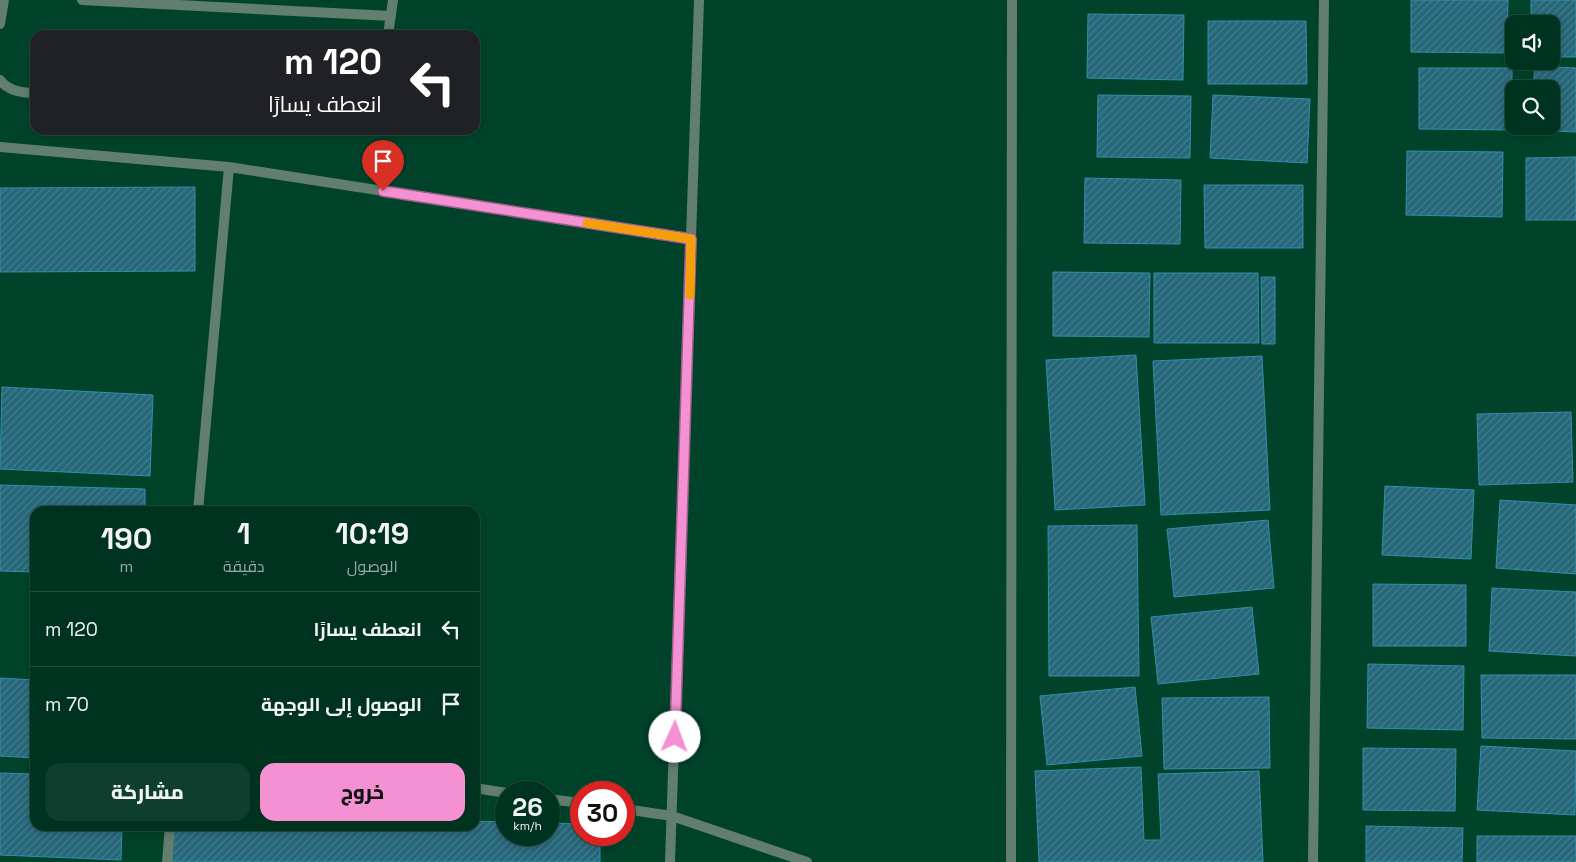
<!DOCTYPE html>
<html lang="ar">
<head>
<meta charset="utf-8">
<style>
  body { margin:0; font-family:"Space Grotesk",Cairo,sans-serif; background:#0e3e2d; color:#f1f3f6; direction:rtl; height:100vh; display:flex; flex-direction:column; font-size:19px; white-space:nowrap }
  * { box-sizing:border-box; margin:0 }
  p { font-size:16px; color:#95aaa5 }
  .icon { flex:none; width:28px; height:28px; fill:none; stroke:currentColor; stroke-width:2; stroke-linecap:round; stroke-linejoin:round }
  .map { position:relative; flex:1; overflow:hidden; direction:ltr }
  .details { position:absolute; left:30px; top:506px; width:450px; height:325px; display:flex; flex-direction:column; background:#003220; border-radius:15px; box-shadow:0 2px 8px #0003,0 0 0 1px #224d3e; direction:rtl }
  .details>* { flex:none }
  .guide { position:absolute; left:30px; top:30px; width:450px; height:105px; border-radius:15px; box-shadow:0 2px 8px #0003,0 0 0 1px #224d3e; direction:rtl; background:#202124; color:#fff; overflow:hidden }
  .buttons { position:absolute; left:1505px; top:15px; display:grid; gap:10px }
  .buttons a { display:grid; place-items:center; width:55px; height:55px; border-radius:10px; background:#003220; box-shadow:0 2px 8px #0003,0 0 0 1px #224d3e; font-size:25px }
  .speed { position:absolute; left:495px; top:781px; display:flex; gap:10px; font-size:25px; font-weight:700; text-align:center }
  .speed>* { display:grid; place-content:center; width:65px; height:65px; border-radius:50%; background:#003220; box-shadow:0 2px 8px #0003,0 0 0 1px #224d3e; line-height:1 }
  .speed small { font-size:12px; font-weight:400 }
  .speed .limit { border:8px solid #d22; background:#fff; color:#111 }
  .pin { position:absolute; display:grid; place-items:center; width:42px; height:42px; color:#fff; margin:-51px -21px; border-radius:50% 50% 50% 0; rotate:-45deg; box-shadow:0 0 5px #0007 }
  .pin .icon { rotate:45deg }
  .me { position:absolute; width:55px; margin:-28px; rotate:2deg; stroke-linejoin:round; filter:drop-shadow(0 0 4px #0008) }
  .turn { display:flex; align-items:center; gap:18px; height:105px; padding:0 15px; font-size:22px }
  .turn .icon { width:65px; height:65px; stroke-width:2.5 }
  .turn b { display:block; font-size:35px; line-height:42px }
  .eta { display:flex; justify-content:space-evenly; align-items:center; height:85px; text-align:center }
  .eta b { font-size:30px; font-weight:800; line-height:35px }
  .primary-button { display:flex; gap:10px; margin-top:auto; padding:10px 15px }
  .primary-button a { flex:1; height:58px; border-radius:15px; background:#f491d3; color:#111; font-size:20px; font-weight:800; line-height:58px; text-align:center }
  .primary-button a+a { background:#0e3e2d; color:#f1f3f6 }
  ul { padding:0; list-style:none }
  li { display:flex; align-items:center; gap:15px; height:75px; padding:0 15px; border-top:1px solid #224d3e }
  li div { flex:1 }
  li b { display:block; font-size:19px }
  li em { font-style:normal }
  .map>svg:first-child { display:block }
  .building { fill:url(#building-hatch); stroke:#3090ab }
  .lines { fill:none; stroke-linecap:round; stroke-linejoin:round }
  .lane { stroke:#627e6e; stroke-width:10 }
  .street { stroke:#627e6e; stroke-width:10 }
  .route-casing { stroke:#9f5e89; stroke-width:12 }
  .route { stroke:#f491d3; stroke-width:9 }
  .slow { stroke:#f59e0b; stroke-width:9 }
</style>
</head>
<body>
<div class="map">
<svg width="1576" height="862" viewBox="0 0 1576 862">
  <defs>
    <pattern id="building-hatch" width="6" height="6" patternUnits="userSpaceOnUse" patternTransform="scale(1.25)"><rect width="6" height="6" fill="#26677a"/><path d="M-1 1l2-2M0 6l6-6M5 7l2-2" fill="none" stroke="#447d8c"/></pattern>
  </defs>
  <rect width="100%" height="100%" fill="#00432a"/>
  <path class="building" d="M1411,0H1508L1507,53L1411,52Z
    M1531,0H1576V57H1551V24H1531Z
    M1088,14L1184,15L1183,80L1087,78Z
    M1208,21H1306L1307,84H1208Z
    M1535,66L1576,68V132L1531,130L1532,126H1551V89H1533Z
    M1419,68H1512V130L1419,129Z
    M1098,95L1191,96L1190,158L1097,157Z
    M1213,95L1310,99L1307,163L1210,158Z
    M1407,151L1503,152L1502,217L1406,215Z
    M1576,157V220H1526V158Z
    M1085,178L1181,180L1180,244L1084,243Z
    M1204,185H1303V248H1205Z
    M195,187V271L0,272V188Z
    M1053,272L1150,273L1149,337L1053,336Z
    M1154,273H1258L1259,343H1154Z
    M1261,277H1275V344H1262Z
    M1136,355L1145,505L1055,510L1046,360Z
    M1262,356L1270,510L1161,515L1153,361Z
    M2,387L153,395L150,476L0,469Z
    M1571,412L1573,482L1479,485L1477,414Z
    M0,485L145,489V511H35V572L0,571Z
    M1385,486L1474,490L1471,559L1382,555Z
    M1500,500L1576,505V574L1496,568Z
    M1268,520L1274,588L1174,597L1167,529Z
    M1137,525L1139,676H1049L1048,526Z
    M1373,584L1466,585V646H1373Z
    M1492,588L1576,592V656L1489,651Z
    M1252,607L1259,674L1158,684L1151,617Z
    M1368,664L1464,666L1463,730L1367,728Z
    M1481,675H1576V739L1482,738Z
    M0,678L35,680V758L0,756Z
    M1135,687L1142,756L1047,765L1040,696Z
    M1269,697L1270,768L1164,769L1162,698Z
    M1481,746L1576,751L1575,815L1477,810Z
    M1363,748L1456,749L1455,811L1363,810Z
    M1141,767L1144,840H1161L1158,774L1259,771L1263,862H1039L1035,771Z
    M0,773L35,774V826H122L121,860L0,855Z
    M475,821L506,822V835H549V823L581,824V835H600V862H172L173,826H475Z
    M1366,826L1463,828L1462,862H1366Z
    M1477,836H1576V862H1477Z"/>
  <g class="lines">
    <path class="lane" d="M82,0L391,16
      M0,24L4,0
      M388,35L393,0
      M0,80C8,91 22,93 35,93"/>
    <path class="street" d="M0,147L229,167L691,239
      M198,511L229,167
      M475,788L506,793
      M549,799L581,803
      M624,809L672,816L807,862
      M167,862L170,826
      M670,862L699,0
      M1011,862L1012,0
      M1313,862L1324,0"/>
  </g>
  <g class="lines">
    <g class="route-casing">
      <path id="route" d="M383,191L691,239L675,737"/>
    </g>
    <use href="#route" class="route"/>
    <path class="slow" d="M587,223L691,239L690,295"/>
  </g>
</svg>
<div class="buttons">
<a><svg class="icon" aria-label="sound" viewBox="0 0 24 24"><path d="M4 9h4l5-4v14l-5-4H4zM17 9q2 3 0 6"/></svg></a>
<a><svg class="icon" aria-label="search" viewBox="0 0 24 24"><circle cx="10" cy="10" r="6"/><path d="M15 15l6 6"/></svg></a>
</div>
<div class="speed"><div>26<small>km/h</small></div><div class="limit">30</div></div>
<div class="pin" style="left:383px;top:191px;background:#d93025"><svg class="icon" aria-label="arrive" viewBox="0 0 24 24"><path d="M6 21V4h12l-3 4 3 4H6"/></svg></div>
<svg class="me" style="left:675px;top:737px" viewBox="-20 -20 40 40"><circle r="19" fill="#fff"/><path d="M0-13L10 11 0 6-10 11z" fill="#f491d3"/></svg>
<div class="guide">
<div class="turn"><svg class="icon" aria-label="left" viewBox="0 0 24 24"><path d="M17 20v-9H6M10 6l-5 5 5 5"/></svg><div><b>120 m</b>انعطف يسارًا</div></div>
</div>
<section class="details">
<div class="eta">
<div><b>10:19</b><p>الوصول</p></div>
<div><b>1</b><p>دقيقة</p></div>
<div><b>190</b><p>m</p></div>
</div>
<ul>
<li><svg class="icon" aria-label="left" viewBox="0 0 24 24"><path d="M17 20v-9H6M10 6l-5 5 5 5"/></svg><div><b>انعطف يسارًا</b></div><em>120 m</em></li>
<li><svg class="icon" aria-label="arrive" viewBox="0 0 24 24"><path d="M6 21V4h12l-3 4 3 4H6"/></svg><div><b>الوصول إلى الوجهة</b></div><em>70 m</em></li>
</ul>
<div class="primary-button"><a>خروج</a><a>مشاركة</a></div>
</section>
</div>
</body>
</html>
